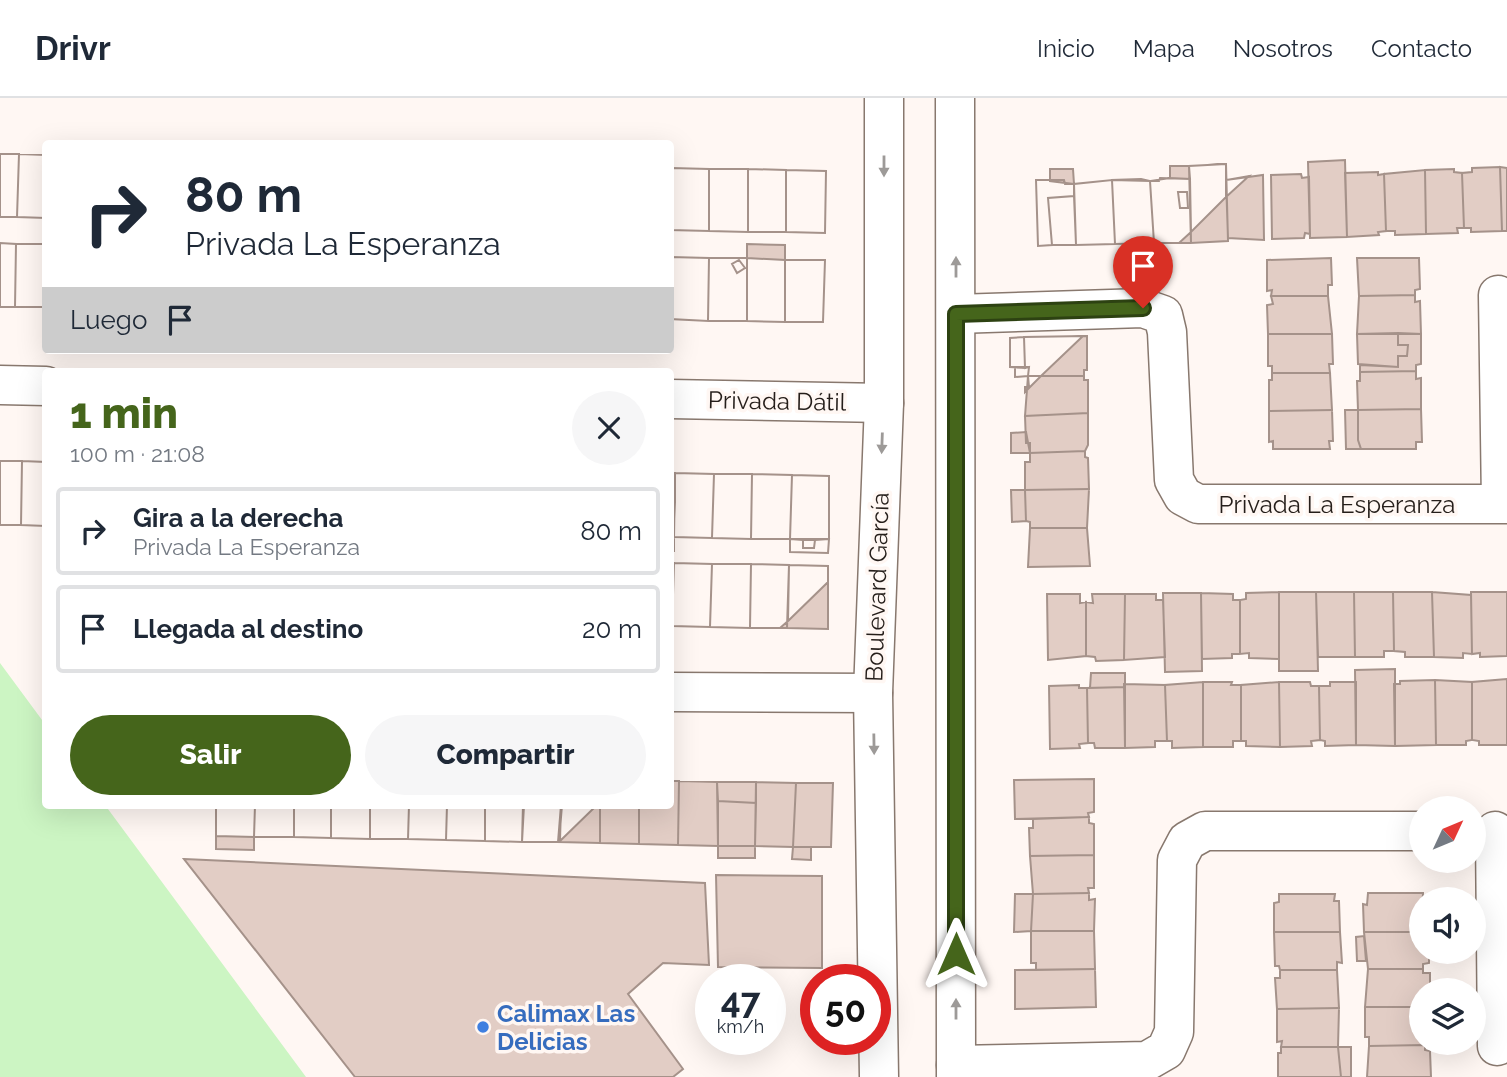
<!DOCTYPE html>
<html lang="es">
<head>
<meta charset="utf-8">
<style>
  body { margin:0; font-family:Raleway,sans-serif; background:#f6f6f7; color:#1f2937; height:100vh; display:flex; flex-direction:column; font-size:26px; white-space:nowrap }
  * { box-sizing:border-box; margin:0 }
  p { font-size:23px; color:#747a83 }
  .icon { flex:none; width:38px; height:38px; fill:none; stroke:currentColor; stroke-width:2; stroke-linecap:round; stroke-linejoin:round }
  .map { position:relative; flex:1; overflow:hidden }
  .side { position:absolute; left:42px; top:270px; width:632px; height:441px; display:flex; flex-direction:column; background:#fff; border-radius:7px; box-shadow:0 7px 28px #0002 }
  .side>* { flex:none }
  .banner { position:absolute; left:42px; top:42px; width:632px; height:214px; border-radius:7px; box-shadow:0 7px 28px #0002; background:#fff; color:#1f2937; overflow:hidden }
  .needle { width:46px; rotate:46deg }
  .controls { position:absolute; left:1409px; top:698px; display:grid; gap:14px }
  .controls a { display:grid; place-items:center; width:77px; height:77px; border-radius:50%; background:#fff; box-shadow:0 7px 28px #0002; font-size:35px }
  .speed { position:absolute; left:695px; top:866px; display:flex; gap:14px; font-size:35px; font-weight:700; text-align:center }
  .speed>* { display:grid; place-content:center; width:91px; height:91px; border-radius:50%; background:#fff; box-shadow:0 7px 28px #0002; line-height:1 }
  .speed small { font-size:18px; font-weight:400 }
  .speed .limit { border:10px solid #d22; background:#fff; color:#111 }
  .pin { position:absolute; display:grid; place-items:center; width:60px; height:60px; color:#fff; margin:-72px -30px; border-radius:50% 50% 50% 0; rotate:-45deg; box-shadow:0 0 7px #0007 }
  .pin .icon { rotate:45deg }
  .me { position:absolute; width:77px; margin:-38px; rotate:0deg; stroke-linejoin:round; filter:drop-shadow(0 0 5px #0008) }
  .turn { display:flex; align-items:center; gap:24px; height:147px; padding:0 28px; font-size:32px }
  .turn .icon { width:91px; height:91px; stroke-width:2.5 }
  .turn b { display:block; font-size:49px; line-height:60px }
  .then { display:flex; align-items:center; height:66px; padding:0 28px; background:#0003; gap:14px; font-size:26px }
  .round { display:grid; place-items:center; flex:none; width:74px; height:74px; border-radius:37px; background:#f6f6f7 }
  .headline { display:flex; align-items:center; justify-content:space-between; height:119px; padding:0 28px }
  h1 { font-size:42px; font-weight:800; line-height:52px; color:#45651b }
  .cta { display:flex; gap:14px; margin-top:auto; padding:14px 28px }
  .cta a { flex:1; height:80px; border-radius:42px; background:#45651b; color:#fff; font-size:28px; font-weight:800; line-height:80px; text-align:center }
  .cta a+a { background:#f6f6f7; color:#1f2937 }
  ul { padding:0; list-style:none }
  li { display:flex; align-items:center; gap:21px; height:88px; margin:0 14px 10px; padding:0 14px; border:4px solid #e0e1e3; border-radius:7px }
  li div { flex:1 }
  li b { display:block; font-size:26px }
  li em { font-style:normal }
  header { display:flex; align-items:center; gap:42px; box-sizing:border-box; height:98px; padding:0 35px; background:#fff; border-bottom:2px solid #e0e1e3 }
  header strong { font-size:33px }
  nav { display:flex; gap:38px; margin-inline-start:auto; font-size:24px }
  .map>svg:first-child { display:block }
  .green { fill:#ccf5c3 }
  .building { fill:#e2cdc5; stroke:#a5928a; stroke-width:2; fill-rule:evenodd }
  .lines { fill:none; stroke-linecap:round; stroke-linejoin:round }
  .street-casing { stroke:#88786e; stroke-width:41 }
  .secondary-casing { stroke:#88786e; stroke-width:41 }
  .street { stroke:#fff; stroke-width:38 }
  .secondary { stroke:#fff; stroke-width:38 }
  .oneway { fill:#9d9a98 }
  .route-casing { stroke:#2d4212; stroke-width:18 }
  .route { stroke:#45651b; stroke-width:12 }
  .shop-dot { fill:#3f7fe0; stroke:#fff7f3; stroke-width:2.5 }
  .labels { text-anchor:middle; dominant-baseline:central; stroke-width:7; stroke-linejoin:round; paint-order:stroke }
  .street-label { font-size:24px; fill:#251e1a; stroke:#fff7f3 }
  .shop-label { font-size:24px; font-weight:bold; fill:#366cbe; stroke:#fff7f3; text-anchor:start }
</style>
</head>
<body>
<header>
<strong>Drivr</strong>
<nav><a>Inicio</a><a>Mapa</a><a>Nosotros</a><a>Contacto</a></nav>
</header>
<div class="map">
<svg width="1507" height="979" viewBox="0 0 1507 979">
  <rect width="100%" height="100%" fill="#fff7f3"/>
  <path class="green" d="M0,565L45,626L46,707H105L306,979H0Z"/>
  <path class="building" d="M0,56H19L17,119H0Z
    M0,56H19L17,119H0Z
    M19,56L46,57V120L17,119Z
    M19,56L46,57V120L17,119Z
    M1345,62L1347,139L1310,140L1308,64Z
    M1226,66L1228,143L1191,145L1189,68Z
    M1226,66V99L1191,134L1189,68Z
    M1170,68H1189L1190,81L1170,80Z
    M1500,69L1502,133L1471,134V130H1464L1462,75L1472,74V70Z
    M1500,69L1507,70V133H1502Z
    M671,70L709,71V133L670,132Z
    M671,70L709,71V133L670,132Z
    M709,71H748V134L709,133Z
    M709,71H748V134L709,133Z
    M748,71L786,72V134H748Z
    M748,71L786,72V134H748Z
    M1050,71H1073L1074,86L1050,83Z
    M1454,71V74L1462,75L1464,130H1457L1458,135L1426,136L1425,72Z
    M786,72L826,73L825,135L786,134Z
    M786,72L826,73L825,135L786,134Z
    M1425,72L1426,136L1395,137V133H1386L1384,76Z
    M1378,74V77L1384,76L1386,133L1378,134L1379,137L1347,139L1345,75Z
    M1301,76L1302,80L1309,79L1310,136L1305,135L1304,140L1272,141L1271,77Z
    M1263,77L1264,142L1228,140L1226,82Z
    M1249,78L1226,99V82Z
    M1160,80L1190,81L1191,145H1154L1150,83H1159Z
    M1170,80L1190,81L1191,134L1179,145H1154L1150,83ZM1178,94H1187L1188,110H1180Z
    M1141,81L1150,83L1154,145L1115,146L1112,82Z
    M1036,82H1064L1065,86H1074V98L1048,100L1052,147L1038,148Z
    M1036,82H1064L1065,86H1074V98L1048,100L1052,147L1038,148Z
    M1112,82L1115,146L1076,147L1074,86Z
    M1112,82L1115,146L1076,147L1074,86Z
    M1112,82L1150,83L1154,145L1115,146Z
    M1178,94H1187L1188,110H1180Z
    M1074,98L1076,147H1052L1048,100Z
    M1074,98L1076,147H1052L1048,100Z
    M0,145L16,146L15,209H0Z
    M0,145L16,146L15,209H0Z
    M16,146H46V209H15Z
    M16,146H46V209H15Z
    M747,146L785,147V162L747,160Z
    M670,159L709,160L708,223L670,221Z
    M670,159L709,160L708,223L670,221Z
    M709,160H747V223H708ZM739,162L745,170L737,175L732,166Z
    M709,160H747V223H708Z
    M747,160L785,162V224L747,223Z
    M747,160L785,162V224L747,223Z
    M1331,160L1332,187H1328V198H1271L1272,192L1267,193V162Z
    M1357,160H1419L1420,191L1415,192V197L1359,198Z
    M739,162L745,170L737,175L732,166Z
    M785,162H825L823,224H785Z
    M785,162H825L823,224H785Z
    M1415,197V204L1420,203L1421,236H1357L1359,198Z
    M1271,198H1328L1332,236H1268L1267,207L1273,206Z
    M1398,235V247H1408L1407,258H1398V269L1358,266L1357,236Z
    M1398,235L1421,236V266L1416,267V273L1360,274V267L1398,269V258H1407L1408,247H1398Z
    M1268,236H1332L1333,266H1329L1330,275H1272V268H1268Z
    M1083,238L1041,278H1028L1029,269L1025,270L1024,239Z
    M1087,238V272H1084V278H1028L1029,269L1025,270L1024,239Z
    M1024,239L1025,270L1029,269L1028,278L1015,279V269H1010V240Z
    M1024,239L1025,270L1010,269V240Z
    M1015,269H1029L1028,278L1015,279Z
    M1416,273V281L1421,280V311L1358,312L1357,283H1360V274Z
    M1272,275H1330L1332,312L1269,313V282H1272Z
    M1028,278H1084V282H1088V315L1025,318Z
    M1028,278H1041L1025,294V289H1029Z
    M1421,311L1422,344H1416V351H1361L1358,342V312Z
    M1332,312L1333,343H1329L1330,351H1273V343L1269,344V313Z
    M1345,312H1358V342L1361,351H1346Z
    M1088,315V347L1085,353L1030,355V345H1026L1025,318Z
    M1026,334L1030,355H1011V335Z
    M1085,353V359L1088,360L1089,391L1025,392V364H1030V355Z
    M0,363H22L21,427H0Z
    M0,363H22L21,427H0Z
    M22,363L46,364V428L21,427Z
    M22,363L46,364V428L21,427Z
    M670,375H675L674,439H670Z
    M670,375H675V404H670Z
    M675,375L714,376L712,440L674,439Z
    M675,375L714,376L712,440L674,439Z
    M714,376H752L751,441L712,440Z
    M714,376H752L751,441L712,440Z
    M752,376L792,377L790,441H751Z
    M752,376L792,377L790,441H751Z
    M792,377L829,378V441H790Z
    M792,377L829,378V441H790Z
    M1089,391L1087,430H1030V424L1026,423L1025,392Z
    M1011,392H1025L1026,423L1012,424Z
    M670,404H675L674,427H670Z
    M1030,430H1087L1090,468L1028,469Z
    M670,439H674V453H670Z
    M790,441H829L828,455L790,454Z
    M790,441L803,442V450H814L815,442L829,441L828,455L790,454Z
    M803,442H815L814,450H803Z
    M670,465H674L672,528H670Z
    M670,465H674L672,528H670Z
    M674,465L712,466L710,529L672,528Z
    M674,465L712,466L710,529L672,528Z
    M712,466H751L750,530L710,529Z
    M712,466H751L750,530L710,529Z
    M751,466L789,467L787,530H750Z
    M751,466L789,467L788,523L780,530H750Z
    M789,467L828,468V531L787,530Z
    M789,467L828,468V484L788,523Z
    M1279,494V561L1249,560V555L1240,556V502L1246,501V495Z
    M1279,494H1316L1318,573H1279Z
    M1316,494H1354L1355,559H1318Z
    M1354,494H1393L1394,553H1384V559H1355Z
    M1393,494H1432L1434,559H1405V554L1394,553Z
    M1432,494L1471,497L1472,556L1463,555V560L1434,559Z
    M1471,494H1507V558L1480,559V555L1472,556Z
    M1163,495H1201L1202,573L1165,574Z
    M1201,495L1233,496V502H1240V556H1232V560L1202,561Z
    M1047,496H1080V505L1086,504V558L1048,562Z
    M1092,496H1125L1124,562L1096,563L1095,559L1086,558V504L1093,505Z
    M1125,496H1156V502H1163L1165,559L1124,562Z
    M1395,571V648L1356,647L1355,572Z
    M1091,575H1125V589L1090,590Z
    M1507,581V647H1479V643L1472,642V584Z
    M1435,582L1436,647L1395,648L1394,586H1400V583Z
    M1435,582L1472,584V642L1466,643V647H1436Z
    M1203,584V649L1172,650V643H1167L1165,587Z
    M1203,584H1232L1231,587H1241V643H1233V649H1203Z
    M1279,584L1280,649L1246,648V643H1241V587Z
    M1279,584H1310L1311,588H1319L1320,642L1311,643L1312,648L1280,649Z
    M1330,584H1356V647L1325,648V643L1320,642L1319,588H1330Z
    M1124,586L1165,587L1167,643H1155V649L1125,650Z
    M1079,587V590H1087L1088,645L1079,646L1080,650L1050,651L1049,588Z
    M1125,589V650H1095L1094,645H1088L1087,590Z
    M1094,681V714L1088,715L1089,719L1015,721L1014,682Z
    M670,683H679L678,747L639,746V707H670Z
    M679,683L717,684L718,748L678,747Z
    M717,684H756V705L718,703Z
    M756,684L796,685L793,749L755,748Z
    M796,685H833L831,749H793Z
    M718,703L756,705L755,748H718Z
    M216,707H255L254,739L216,738Z
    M216,707H255L254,739L216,738Z
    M255,707H294V739H254Z
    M255,707H294V739H254Z
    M294,707H331V740L294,739Z
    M331,707V740L294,739V707Z
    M331,707H370V741L331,740Z
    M370,707V741L331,740V707Z
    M370,707H409L408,741H370Z
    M370,707H409L408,741H370Z
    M409,707H447L446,742L408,741Z
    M409,707H447L446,742L408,741Z
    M447,707H485V743L446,742Z
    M447,707H485V743L446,742Z
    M485,707H523L522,744L485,743Z
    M485,707H524L522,744L485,743Z
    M523,707H562L559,744H522Z
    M524,707H561L558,744H522Z
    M561,707H597L560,743Z
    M562,707H600V745L559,744Z
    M600,707H639V746L600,745Z
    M1089,719V725L1094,726V757L1030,758L1029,730H1033V721Z
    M216,738L254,739V752L216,751Z
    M718,748H755V760H718Z
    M793,749H811V762L792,761Z
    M1094,757V790H1088L1089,795L1033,796L1030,758Z
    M184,761L705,785L709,867L663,865L628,896L683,971L673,979H355Z
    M716,777L822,778V870L718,869Z
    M1089,795V802L1095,801L1094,833H1031L1033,796Z
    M1368,795H1423L1421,834H1364L1363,806L1367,807Z
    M1015,796H1033L1031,833L1014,834Z
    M1279,796H1335L1334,803H1339L1340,834H1274V805L1279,804Z
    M1031,833H1094L1095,871L1036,872V865H1031Z
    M1274,834H1340L1342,865L1337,864V872H1280L1279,868H1275Z
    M1364,834H1421V854H1429V865L1423,866V871H1368Z
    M1364,838L1366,863H1357L1356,839Z
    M1095,871L1096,909L1015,911V872Z
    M1368,871H1423V875H1430V892H1421V909H1365Z
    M1280,872H1337L1339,910L1277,911L1275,880H1280Z
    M1365,909H1421V945L1425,947L1369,948V939H1365Z
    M1339,910L1338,949H1281L1282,943L1277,944V911Z
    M1425,947V952L1430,953L1431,979H1367L1369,948Z
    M1281,949H1338L1341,979H1278V955H1281Z
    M1338,949H1351V979H1341Z"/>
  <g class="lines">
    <g class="street-casing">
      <path id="street" d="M1498,197L1501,406
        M956,216L1143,210L1163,217L1167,234L1174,382L1183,398L1198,406H1507
        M0,287L46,288
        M670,301L884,305
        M670,594L873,595
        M1495,733L1497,948
        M956,967L1147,963L1166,952L1174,934L1177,762L1187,743L1205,733H1421"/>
    </g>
    <g class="secondary-casing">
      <path id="secondary" d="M955,0L956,979
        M879,979L873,595L884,305V0"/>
    </g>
    <use href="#street" class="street"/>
    <use href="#secondary" class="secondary"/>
  </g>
  <defs><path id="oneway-solid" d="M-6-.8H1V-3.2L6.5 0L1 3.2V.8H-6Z" transform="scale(1.75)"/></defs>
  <g class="oneway">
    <use href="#oneway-solid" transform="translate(884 68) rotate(90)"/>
    <use href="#oneway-solid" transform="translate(956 169) rotate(-90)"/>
    <use href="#oneway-solid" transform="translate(882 345) rotate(92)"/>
    <use href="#oneway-solid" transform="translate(874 646) rotate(89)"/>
    <use href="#oneway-solid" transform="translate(956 911) rotate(-90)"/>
  </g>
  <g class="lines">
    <g class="route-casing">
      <path id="route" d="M956,856V216L1143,210"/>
    </g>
    <use href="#route" class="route"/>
  </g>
  <circle class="shop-dot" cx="483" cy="929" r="7"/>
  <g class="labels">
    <g class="street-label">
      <text transform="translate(777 303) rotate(1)">Privada Dátil</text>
      <text x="1337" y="406">Privada La Esperanza</text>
      <text transform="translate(877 489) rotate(-88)">Boulevard García</text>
    </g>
    <g class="shop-label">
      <text x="497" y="915">Calimax Las<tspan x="497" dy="28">Delicias</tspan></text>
    </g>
  </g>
</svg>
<div class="controls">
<a><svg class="needle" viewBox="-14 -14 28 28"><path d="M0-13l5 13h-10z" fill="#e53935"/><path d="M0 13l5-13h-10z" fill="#747a83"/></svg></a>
<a><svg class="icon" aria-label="sound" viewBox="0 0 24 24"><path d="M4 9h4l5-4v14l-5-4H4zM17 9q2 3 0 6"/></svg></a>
<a><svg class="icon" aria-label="layers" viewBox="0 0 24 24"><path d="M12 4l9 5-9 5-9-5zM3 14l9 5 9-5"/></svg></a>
</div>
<div class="speed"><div>47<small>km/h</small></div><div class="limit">50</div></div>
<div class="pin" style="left:1143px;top:210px;background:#d93025"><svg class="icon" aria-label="arrive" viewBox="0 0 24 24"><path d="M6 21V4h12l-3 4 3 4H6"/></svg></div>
<svg class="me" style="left:956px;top:856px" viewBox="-20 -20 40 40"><path d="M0-17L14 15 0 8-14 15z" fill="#45651b" stroke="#fff" stroke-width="4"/></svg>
<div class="banner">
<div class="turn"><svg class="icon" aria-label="right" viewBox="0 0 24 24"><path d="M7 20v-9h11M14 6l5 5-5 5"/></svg><div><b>80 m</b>Privada La Esperanza</div></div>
<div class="then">Luego<svg class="icon" aria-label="arrive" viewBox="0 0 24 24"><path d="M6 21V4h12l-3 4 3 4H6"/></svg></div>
</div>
<section class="side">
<div class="headline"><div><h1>1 min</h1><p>100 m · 21:08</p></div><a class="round"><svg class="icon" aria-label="close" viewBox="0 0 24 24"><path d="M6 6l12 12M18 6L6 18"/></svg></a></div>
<ul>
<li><svg class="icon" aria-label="right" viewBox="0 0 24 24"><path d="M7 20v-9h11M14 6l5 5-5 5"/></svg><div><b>Gira a la derecha</b><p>Privada La Esperanza</p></div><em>80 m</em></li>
<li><svg class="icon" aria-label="arrive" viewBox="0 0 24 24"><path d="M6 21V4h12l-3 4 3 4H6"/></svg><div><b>Llegada al destino</b></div><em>20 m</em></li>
</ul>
<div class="cta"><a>Salir</a><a>Compartir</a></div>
</section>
</div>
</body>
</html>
